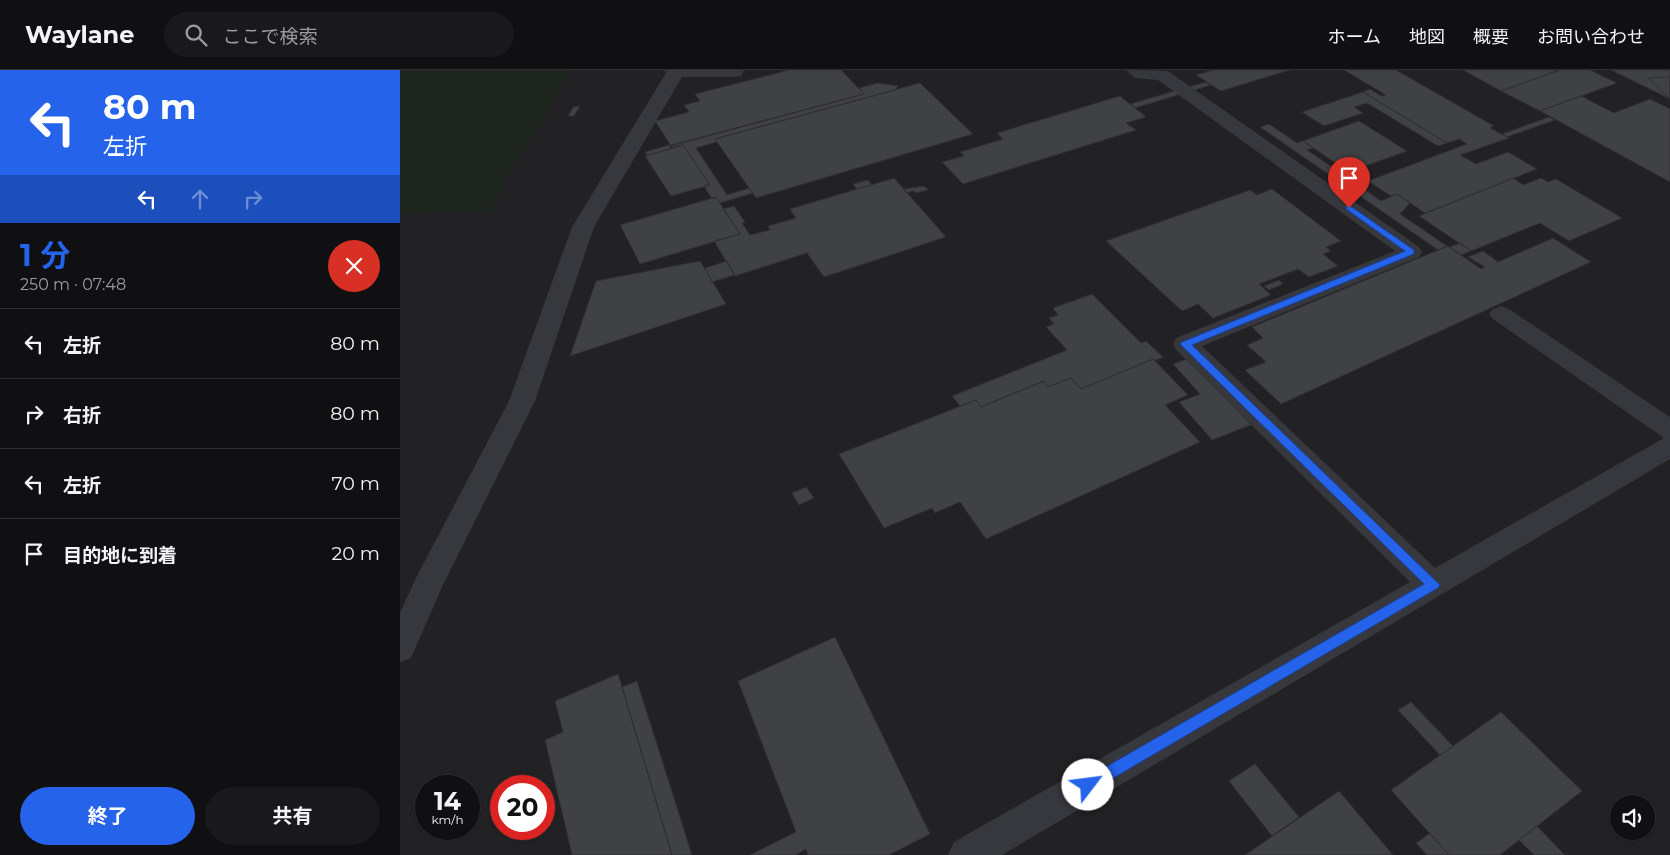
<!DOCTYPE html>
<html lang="ja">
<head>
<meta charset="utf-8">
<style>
  body { margin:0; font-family:Montserrat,"Noto Sans JP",sans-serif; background:#19191b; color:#f1f3f6; height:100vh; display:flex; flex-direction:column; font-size:19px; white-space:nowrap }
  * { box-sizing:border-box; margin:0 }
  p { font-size:16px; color:#9c9d9f }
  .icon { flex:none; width:28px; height:28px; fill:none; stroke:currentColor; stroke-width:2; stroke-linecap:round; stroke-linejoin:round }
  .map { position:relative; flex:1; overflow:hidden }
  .side { display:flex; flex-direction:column; background:#101012; width:400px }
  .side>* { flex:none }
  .guide { background:#2563eb; color:#fff; overflow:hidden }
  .fabs { position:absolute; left:1210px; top:725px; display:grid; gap:10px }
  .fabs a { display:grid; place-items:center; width:45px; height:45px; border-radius:50%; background:#101012; box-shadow:0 1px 4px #0004,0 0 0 1px #303032; font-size:25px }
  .speed { position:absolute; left:15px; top:705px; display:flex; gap:10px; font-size:25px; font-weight:700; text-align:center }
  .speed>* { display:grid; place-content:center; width:65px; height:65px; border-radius:50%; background:#101012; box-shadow:0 1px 4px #0004,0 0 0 1px #303032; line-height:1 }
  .speed small { font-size:12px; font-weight:400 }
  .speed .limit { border:8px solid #d22; background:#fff; color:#111 }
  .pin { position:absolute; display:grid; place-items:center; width:42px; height:42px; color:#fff; margin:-51px -21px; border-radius:50% 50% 50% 0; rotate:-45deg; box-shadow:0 0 5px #0007 }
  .pin .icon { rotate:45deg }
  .me { position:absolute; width:55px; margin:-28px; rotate:60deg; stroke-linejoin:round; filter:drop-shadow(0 0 4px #0008) }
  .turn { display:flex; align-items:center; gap:18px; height:105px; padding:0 20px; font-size:22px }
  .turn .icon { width:65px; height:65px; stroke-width:2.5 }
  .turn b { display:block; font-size:35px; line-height:42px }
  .lanes { display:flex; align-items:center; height:48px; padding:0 20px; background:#0003; justify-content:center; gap:25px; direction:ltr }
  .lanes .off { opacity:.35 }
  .round { display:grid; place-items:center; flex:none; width:52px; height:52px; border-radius:26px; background:#19191b }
  .overview { display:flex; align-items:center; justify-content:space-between; height:85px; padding:0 20px }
  h1 { font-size:30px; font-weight:700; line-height:38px; color:#2563eb }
  .action { display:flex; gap:10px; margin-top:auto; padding:10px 20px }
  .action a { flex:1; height:58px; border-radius:30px; background:#2563eb; color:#fff; font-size:20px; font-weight:700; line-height:58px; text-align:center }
  .action a+a { background:#19191b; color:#f1f3f6 }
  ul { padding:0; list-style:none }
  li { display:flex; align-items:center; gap:15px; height:70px; padding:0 20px; border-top:1px solid #303032 }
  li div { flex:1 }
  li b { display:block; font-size:19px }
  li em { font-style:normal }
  header { display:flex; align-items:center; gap:30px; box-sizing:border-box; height:70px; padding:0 25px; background:#101012; border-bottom:1px solid #303032 }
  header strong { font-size:24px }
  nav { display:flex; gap:28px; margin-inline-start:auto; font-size:18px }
  .search { width:350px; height:45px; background:#19191b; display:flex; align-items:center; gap:12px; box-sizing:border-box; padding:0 18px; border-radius:28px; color:#9c9d9f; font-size:19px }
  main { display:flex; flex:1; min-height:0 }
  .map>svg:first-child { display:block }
  .built { fill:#222225; fill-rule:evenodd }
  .green { fill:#1e261f }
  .building { fill:#404145; stroke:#303034 }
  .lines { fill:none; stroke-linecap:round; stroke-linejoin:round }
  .minor { fill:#37383d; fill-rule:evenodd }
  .route { fill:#2563eb; stroke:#184099 }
</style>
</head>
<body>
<header>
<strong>Waylane</strong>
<div class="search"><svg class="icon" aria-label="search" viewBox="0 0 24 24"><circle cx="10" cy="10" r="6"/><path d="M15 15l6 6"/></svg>ここで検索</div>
<nav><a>ホーム</a><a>地図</a><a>概要</a><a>お問い合わせ</a></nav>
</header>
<main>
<section class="side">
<div class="guide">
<div class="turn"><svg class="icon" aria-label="left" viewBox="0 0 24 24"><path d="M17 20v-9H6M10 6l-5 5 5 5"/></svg><div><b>80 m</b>左折</div></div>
<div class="lanes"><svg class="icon" aria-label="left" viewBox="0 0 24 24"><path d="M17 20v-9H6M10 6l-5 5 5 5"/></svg><svg class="icon off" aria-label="ahead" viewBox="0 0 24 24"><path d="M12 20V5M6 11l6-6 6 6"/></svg><svg class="icon off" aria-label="right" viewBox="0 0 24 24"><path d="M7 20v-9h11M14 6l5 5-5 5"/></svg></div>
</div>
<div class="overview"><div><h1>1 分</h1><p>250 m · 07:48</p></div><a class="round" style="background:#d93025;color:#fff"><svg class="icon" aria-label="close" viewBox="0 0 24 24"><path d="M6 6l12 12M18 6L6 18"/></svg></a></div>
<ul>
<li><svg class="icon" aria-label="left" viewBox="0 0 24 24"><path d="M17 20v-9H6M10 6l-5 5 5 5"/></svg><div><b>左折</b></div><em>80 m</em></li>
<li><svg class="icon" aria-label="right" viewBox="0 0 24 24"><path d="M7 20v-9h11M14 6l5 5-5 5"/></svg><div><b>右折</b></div><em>80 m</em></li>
<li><svg class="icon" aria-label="left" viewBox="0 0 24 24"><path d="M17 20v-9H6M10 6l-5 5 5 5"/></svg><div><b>左折</b></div><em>70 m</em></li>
<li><svg class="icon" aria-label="arrive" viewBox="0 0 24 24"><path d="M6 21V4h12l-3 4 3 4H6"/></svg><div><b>目的地に到着</b></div><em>20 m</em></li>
</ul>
<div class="action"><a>終了</a><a>共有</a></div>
</section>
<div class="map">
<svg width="1270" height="785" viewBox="0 0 1270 785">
  <rect width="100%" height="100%" fill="#161618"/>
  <path class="built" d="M0,0H1270V785H0ZM26,716H69V759H26ZM101,716H144V759H101ZM1219,734H1246V761H1219Z"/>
  <path class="green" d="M0,0H172L88,142L0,144Z"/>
  <path class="building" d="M389,0H441L464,24L271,76L255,51L289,42L284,35L300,31L295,24Z
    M813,0H890L821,21L796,5Z
    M944,0H996L1094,56L1090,58L1109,68L1060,85L1076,94L1108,82L1137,99L1025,143L997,124L991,126L968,111L1067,74L1059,69L1047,73L963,22L970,19L981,26L986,25Z
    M1063,0H1160L1101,21Z
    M1160,0H1190L1217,13L1140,41L1101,21Z
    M1211,0H1270V29Z
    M1270,7V29L1248,8Z
    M806,12L811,15L735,38L730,34Z
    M478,13L498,16L495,20L315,69L317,72L296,78L327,125L349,118L353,123L320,133L316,127L312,129L304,116L310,115L283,75L273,78L271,75L464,24L459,18Z
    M520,13L573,64L356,128L315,69Z
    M963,22L1047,73L1038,76L967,33L954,37L963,43L924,56L902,42Z
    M720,26L746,47L726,53L736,60L563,114L542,92L564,86L560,82L603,69L597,63Z
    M1181,26L1214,43L1250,29L1270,39V112L1140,41Z
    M180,36L174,46H168L173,37Z
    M1149,47L1155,50L1107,67L1102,64Z
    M959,51L1007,81L949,102L903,71Z
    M869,54L897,73L903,71L913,78L907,80L932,97L938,95L949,102L943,104L981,131L997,124L1010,133L1000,144L1047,176L1038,180L860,57Z
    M269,75L271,79L247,85L245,82Z
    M283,75L310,115L271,126L245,86Z
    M494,108L546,167L424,207L407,183L335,206L314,171L340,164L323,139L334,136L345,152L342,153L350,165L370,160L368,156L396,148L390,139Z
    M1113,108L1123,115L1141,108L1148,112L1156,109L1222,148L1169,171L1140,153L1071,181L1019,146Z
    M468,110L472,115L457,119L453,114Z
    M524,116L528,120L516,123L513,121L507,123L504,119Z
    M872,119L941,171L926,177L931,181L923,184L938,196L909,207L898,199L859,214L871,225L813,248L798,234L782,241L706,171L850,120L857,125Z
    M316,127L340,164L240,194L220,155Z
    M1153,168L1191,192L881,334L845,300L866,292L847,275L863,268L852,257L1048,176L1081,199L1085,197L1068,187L1083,181L1098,192Z
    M1060,173L1071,181L1061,185L1050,177Z
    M300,191L326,234L170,286L196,211Z
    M327,191L335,205L312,212L305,198Z
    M879,210L883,214L869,220L864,216Z
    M692,224L741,273L746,271L763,287L754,291L753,289L681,319L671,308L648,317L644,311L581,337L576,330L560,336L552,326L667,280L646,257L654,254L649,248L658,245L653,238Z
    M790,288L851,355L812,370L779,332L800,324L773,294Z
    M753,289L788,325L765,335L800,372L586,469L560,432L535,443L532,438L484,458L439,384L576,330L581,337L644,311L648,317L671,308L681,319Z
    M406,417L414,428L399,435L392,423Z
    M435,567L530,764L489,785H408L406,779L396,785H350L396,762L338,611Z
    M218,604L222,617L272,785H172L145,670L163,662L155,631Z
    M237,611L292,785H272L222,617Z
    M1011,632L1053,676L1040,685L998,640Z
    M1101,642L1182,721L1100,785H1049L991,720Z
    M855,694L899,747L872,766L829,711Z
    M939,721L993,785H845Z
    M1137,756L1165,785H1134L1119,770Z
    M1030,763L1049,785H1027L1016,773Z"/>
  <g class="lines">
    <path class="minor" d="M264,0H344L341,6L335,7H282L194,157L135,331L43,515L11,588L0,592V543L17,506L109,331L172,157L266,3Z
      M726,0L768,1L1019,177L1022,182L1019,187L802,276L1035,498L1264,368L1093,249L1089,244L1093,239L1101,236L1109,239L1270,347V389L602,785H548L554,772L1010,512L776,280L773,274L776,268L995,181L758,10L735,8Z"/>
  </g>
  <path class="route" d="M949,135L1014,180V184L792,275L1040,515L1038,518L693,720L688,722L683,720L681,715L683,710L1024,514L780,274L782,272L1005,181L946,139V136Z"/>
</svg>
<div class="fabs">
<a><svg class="icon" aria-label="sound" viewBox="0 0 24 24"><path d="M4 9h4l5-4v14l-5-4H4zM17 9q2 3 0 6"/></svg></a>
</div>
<div class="speed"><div>14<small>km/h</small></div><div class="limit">20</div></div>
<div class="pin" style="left:949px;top:138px;background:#d93025"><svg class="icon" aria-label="arrive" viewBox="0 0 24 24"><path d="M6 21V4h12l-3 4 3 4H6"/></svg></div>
<svg class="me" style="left:688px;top:715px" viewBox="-20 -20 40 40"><circle r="19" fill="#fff"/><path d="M0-13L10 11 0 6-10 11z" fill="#2563eb"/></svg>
</div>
</main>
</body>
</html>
